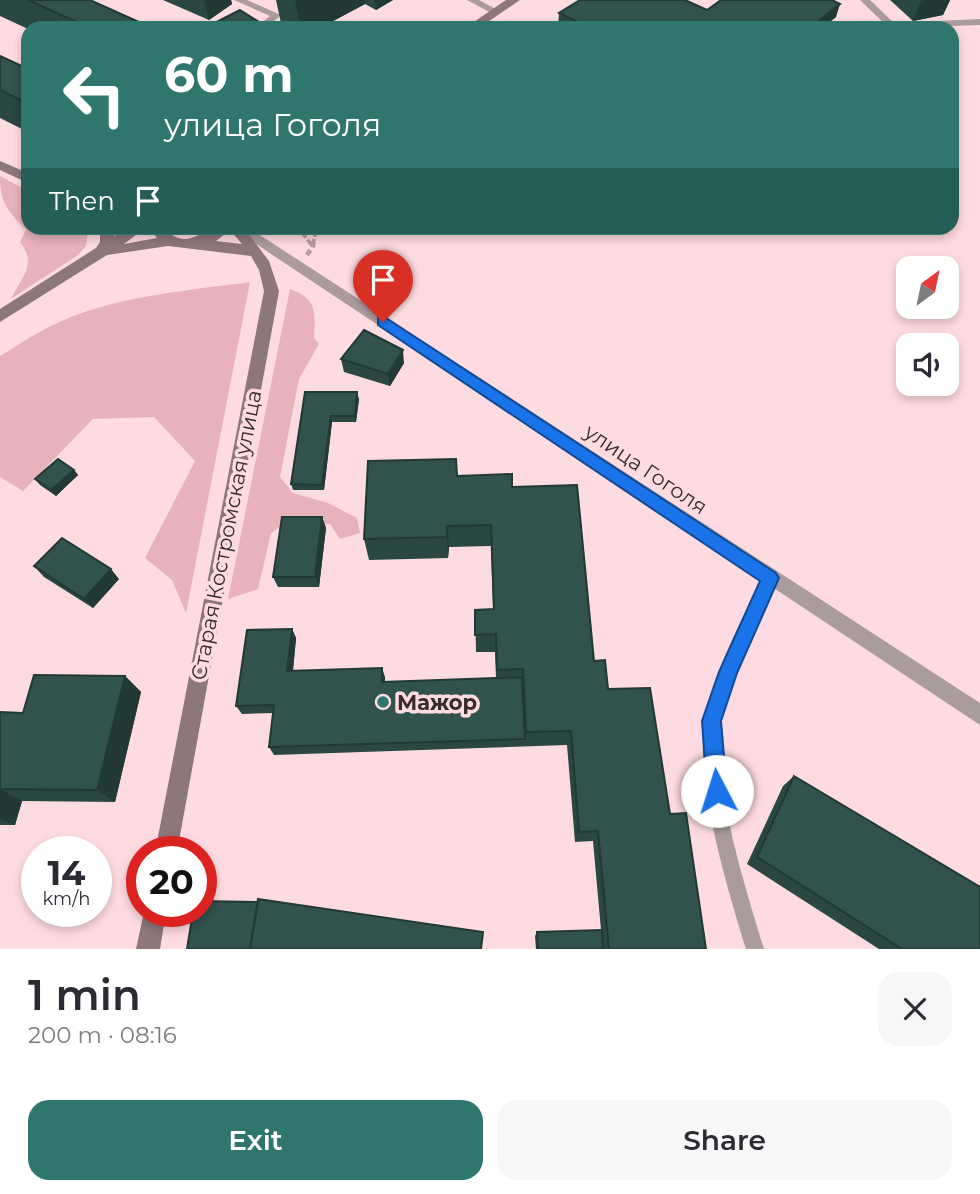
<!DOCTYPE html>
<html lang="en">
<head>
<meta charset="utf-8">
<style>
  body { margin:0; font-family:Montserrat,sans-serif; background:#f7f7f7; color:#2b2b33; height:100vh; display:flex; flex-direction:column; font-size:26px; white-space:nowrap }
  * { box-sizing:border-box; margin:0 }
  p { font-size:23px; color:#7c7c81 }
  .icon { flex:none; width:38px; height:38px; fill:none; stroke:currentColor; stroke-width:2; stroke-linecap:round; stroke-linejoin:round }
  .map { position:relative; height:949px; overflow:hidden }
  .details { display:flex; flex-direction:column; background:#fff; flex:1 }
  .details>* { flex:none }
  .top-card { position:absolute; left:21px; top:21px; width:938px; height:214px; border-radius:21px; box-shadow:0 4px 10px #0003; background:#2f766e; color:#fff; overflow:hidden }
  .needle { width:46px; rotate:33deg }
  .buttons { position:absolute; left:896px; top:256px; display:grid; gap:14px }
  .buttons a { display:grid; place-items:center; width:63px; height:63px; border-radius:14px; background:#fff; box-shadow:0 4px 10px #0003; font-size:35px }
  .speed { position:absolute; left:21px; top:836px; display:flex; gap:14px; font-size:35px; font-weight:700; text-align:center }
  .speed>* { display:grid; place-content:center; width:91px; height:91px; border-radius:50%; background:#fff; box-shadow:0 4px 10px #0003; line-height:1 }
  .speed small { font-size:18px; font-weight:400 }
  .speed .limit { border:10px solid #d22; background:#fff; color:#111 }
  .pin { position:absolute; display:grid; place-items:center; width:60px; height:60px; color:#fff; margin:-72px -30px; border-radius:50% 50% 50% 0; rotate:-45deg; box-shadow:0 0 7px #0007 }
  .pin .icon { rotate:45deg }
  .me { position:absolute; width:77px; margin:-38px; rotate:355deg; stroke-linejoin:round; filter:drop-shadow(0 0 5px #0008) }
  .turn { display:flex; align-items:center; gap:24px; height:147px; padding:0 28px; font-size:32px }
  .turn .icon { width:91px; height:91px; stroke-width:2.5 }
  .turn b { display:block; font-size:49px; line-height:60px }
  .then { display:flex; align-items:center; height:66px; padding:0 28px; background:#0003; gap:14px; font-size:26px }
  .round { display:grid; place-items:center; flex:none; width:74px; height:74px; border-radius:21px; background:#f7f7f7 }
  .summary { display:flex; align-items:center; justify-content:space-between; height:119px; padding:0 28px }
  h1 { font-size:42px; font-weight:600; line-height:52px }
  .primary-button { display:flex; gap:14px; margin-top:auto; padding:14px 28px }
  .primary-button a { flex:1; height:80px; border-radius:21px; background:#2f766e; color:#fff; font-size:28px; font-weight:600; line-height:80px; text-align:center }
  .primary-button a+a { background:#f7f7f7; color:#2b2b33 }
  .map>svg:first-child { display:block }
  .green { fill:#e7b2ba }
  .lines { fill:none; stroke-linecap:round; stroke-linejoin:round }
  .path-far1 { stroke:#b79b9f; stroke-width:3.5; stroke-dasharray:5 2.5; stroke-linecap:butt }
  .path { stroke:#b79b9f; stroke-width:4.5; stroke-dasharray:6 3.5; stroke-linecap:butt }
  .lane { fill:#aa9b9d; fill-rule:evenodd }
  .street { fill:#aa9b9d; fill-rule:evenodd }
  .secondary { fill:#8c777a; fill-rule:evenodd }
  .wall { fill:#2a4742 }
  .shaded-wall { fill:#223936 }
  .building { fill:#31524d; stroke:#223936; stroke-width:2 }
  .route { fill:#1a73e8; stroke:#114b97; stroke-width:2 }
  .poi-dot { fill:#2f766e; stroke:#fedbe0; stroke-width:2.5 }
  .labels { text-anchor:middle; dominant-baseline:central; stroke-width:7; stroke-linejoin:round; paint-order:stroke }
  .street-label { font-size:21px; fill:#382b2d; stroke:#fedbe0 }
  .poi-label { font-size:21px; font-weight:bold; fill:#382b2d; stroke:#fedbe0; text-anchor:start }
</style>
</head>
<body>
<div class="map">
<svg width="980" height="949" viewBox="0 0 980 949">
  <rect width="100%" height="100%" fill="#fedbe0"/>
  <path class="green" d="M0,176L28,191V228L88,229L86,246L78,255L11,299C21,277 38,265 20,242L26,230C8,211 0,203 0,176Z
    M250,282L186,613L172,580L145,558L195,461L154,417L93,419L23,491L0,477V356C17,346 34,334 51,326C111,296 185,291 250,282Z
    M290,289C318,299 315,312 314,338L319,344L299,379L280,477L293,493L328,503L357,518L360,533L340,539L330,524H285L271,533L258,589L228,599Z"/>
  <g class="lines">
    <path class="path-far1" d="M298,228L311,244
      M313,244L317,228"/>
    <path class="path" d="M313,245L314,242
      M307,255L313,246L310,242"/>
    <path class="lane" d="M234,0H247L281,15L266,28H255L270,16Z
      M467,0H479L501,12L493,14Z
      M860,0H870L894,23L980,19V25L889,28Z
      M770,571L775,573L778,578C758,620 734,662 723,707C707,769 745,887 764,949H746C727,887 690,768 707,706C719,660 744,616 765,573Z"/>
    <path class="street" d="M232,228H249L980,703V725Z"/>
    <path class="secondary" d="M506,0H520L479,28H465Z
      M0,161L28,173V183L0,170Z
      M100,228H114V236L128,228H145L124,244L157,238L149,228H164C183,248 194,236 215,228C222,225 236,228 244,228L269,261L279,291L177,852H155L264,291L259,270L251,256L168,246L107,255L0,322V309L96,248L100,242ZM230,230L231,231L242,244L216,241Z
      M144,912H166L160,949H136Z"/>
  </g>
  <path class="wall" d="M0,0H90L137,21L139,28H28V29L0,16Z
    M163,0H231L232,4L209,20Z
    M276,0H393L376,10L365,4L320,28H282Z
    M890,0H950L943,15L913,21Z
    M559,13L836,17L822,28H560L558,27Z
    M0,56L28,69V132L0,118Z
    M341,359L404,363L390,386L344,372Z
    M305,392L359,399L356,422H332L324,490H293L291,484Z
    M456,459L457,476L512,487L594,661L670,814L706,949H536L535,936L537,932L601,930L593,841L575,842L567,745L274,755L269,747L273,713L242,714L236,706L292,629L296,638L293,671L385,677V682L496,678L495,652H476L475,610L493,609L491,546L449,547L448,558L369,560L364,539Z
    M74,470L78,475L56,496L40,485L35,479Z
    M322,517L326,528L319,587H278L273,577Z
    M34,566L119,579L93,608L44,577Z
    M125,676L141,692L115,802L22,801L15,825H0V712L23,713Z
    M794,776L980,949H879L747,864L783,786Z"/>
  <path class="shaded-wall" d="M204,0H231L232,4L209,20Z
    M295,0H365V4L320,28H301Z
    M375,0H393L376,10Z
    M926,0H950L943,15L913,21L921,1Z
    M840,4L836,17L822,28H810Z
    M137,21L139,28H125Z
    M259,22L261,28H248Z
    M28,95V115L20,100Z
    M403,350L404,363L390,386L388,374Z
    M357,392L359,399L356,422L355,416Z
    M331,416L332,422L324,490L322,485Z
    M74,470L78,475L56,496L51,490Z
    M322,517L326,528L319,587L315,577Z
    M447,526L449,547L448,558L447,537Z
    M111,569L119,579L93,608L84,599Z
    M292,629L296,638L292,679L287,671Z
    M382,668L385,677L384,691L382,682Z
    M125,676L141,692L115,802L97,790Z
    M0,789L22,801L15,825L0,819Z"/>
  <path class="building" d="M28,0H90L137,21L125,28H90Z
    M580,0H685L707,10L721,0H832L840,4L810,28H590L559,13Z
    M240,10L259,22L248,28H205Z
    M0,56L28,69V95L20,100L0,90Z
    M364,330L403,350L388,374L341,359Z
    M305,392H357L355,416H331L322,485L291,484Z
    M58,459L74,470L51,490L35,479Z
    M456,459L457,476L512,474V487L577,485L594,661L605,660L608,689L650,688L670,814L686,813L706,949H609L598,831L579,832L571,731L526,732L523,669L497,670L496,634L475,635V610L494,609L491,525L447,526V537L364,539L368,461Z
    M282,517H322L315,577H273Z
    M62,538L111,569L84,599L34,566Z
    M292,629L287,671L382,668V682L522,677L525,739L269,747L274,705L236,706L247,630Z
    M34,675L125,676L97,790L0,789V712L23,713Z
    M794,776L980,887V949H902L757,857Z
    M258,899L483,932L481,949H250Z
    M201,901L258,902L250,949H187L193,912H201Z
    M602,930L603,949H538L537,932Z"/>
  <path class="route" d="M383,316L776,573L779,578L737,673L721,721L727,791L724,798L717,801L710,798L707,791L702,721L719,672L760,581L378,325V318Z"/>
  <circle class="poi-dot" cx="383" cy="702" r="7"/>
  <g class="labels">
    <g class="street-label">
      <text transform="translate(646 469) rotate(34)">улица Гоголя</text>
      <text transform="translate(226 535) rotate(-79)">Старая Костромская улица</text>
    </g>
    <g class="poi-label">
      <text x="397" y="702">Мажор</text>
    </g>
  </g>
</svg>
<div class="buttons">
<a><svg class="needle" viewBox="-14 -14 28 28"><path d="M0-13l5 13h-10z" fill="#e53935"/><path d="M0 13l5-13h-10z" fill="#7c7c81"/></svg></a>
<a><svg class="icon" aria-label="sound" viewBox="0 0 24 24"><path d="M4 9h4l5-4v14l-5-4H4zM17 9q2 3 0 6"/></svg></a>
</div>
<div class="speed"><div>14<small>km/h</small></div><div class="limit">20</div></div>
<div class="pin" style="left:383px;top:322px;background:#d93025"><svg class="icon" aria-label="arrive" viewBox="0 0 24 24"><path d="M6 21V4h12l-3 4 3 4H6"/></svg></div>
<svg class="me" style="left:717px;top:791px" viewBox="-20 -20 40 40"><circle r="19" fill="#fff"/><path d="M0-13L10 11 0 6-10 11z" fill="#1a73e8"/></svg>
<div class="top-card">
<div class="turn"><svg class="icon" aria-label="left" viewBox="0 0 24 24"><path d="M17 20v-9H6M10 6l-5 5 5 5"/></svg><div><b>60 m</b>улица Гоголя</div></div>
<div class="then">Then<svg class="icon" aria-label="arrive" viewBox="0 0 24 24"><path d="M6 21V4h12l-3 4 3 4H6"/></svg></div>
</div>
</div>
<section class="details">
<div class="summary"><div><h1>1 min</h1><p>200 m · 08:16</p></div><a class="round"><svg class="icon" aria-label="close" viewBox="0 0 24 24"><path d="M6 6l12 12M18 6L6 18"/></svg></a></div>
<div class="primary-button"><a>Exit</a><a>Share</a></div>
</section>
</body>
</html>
